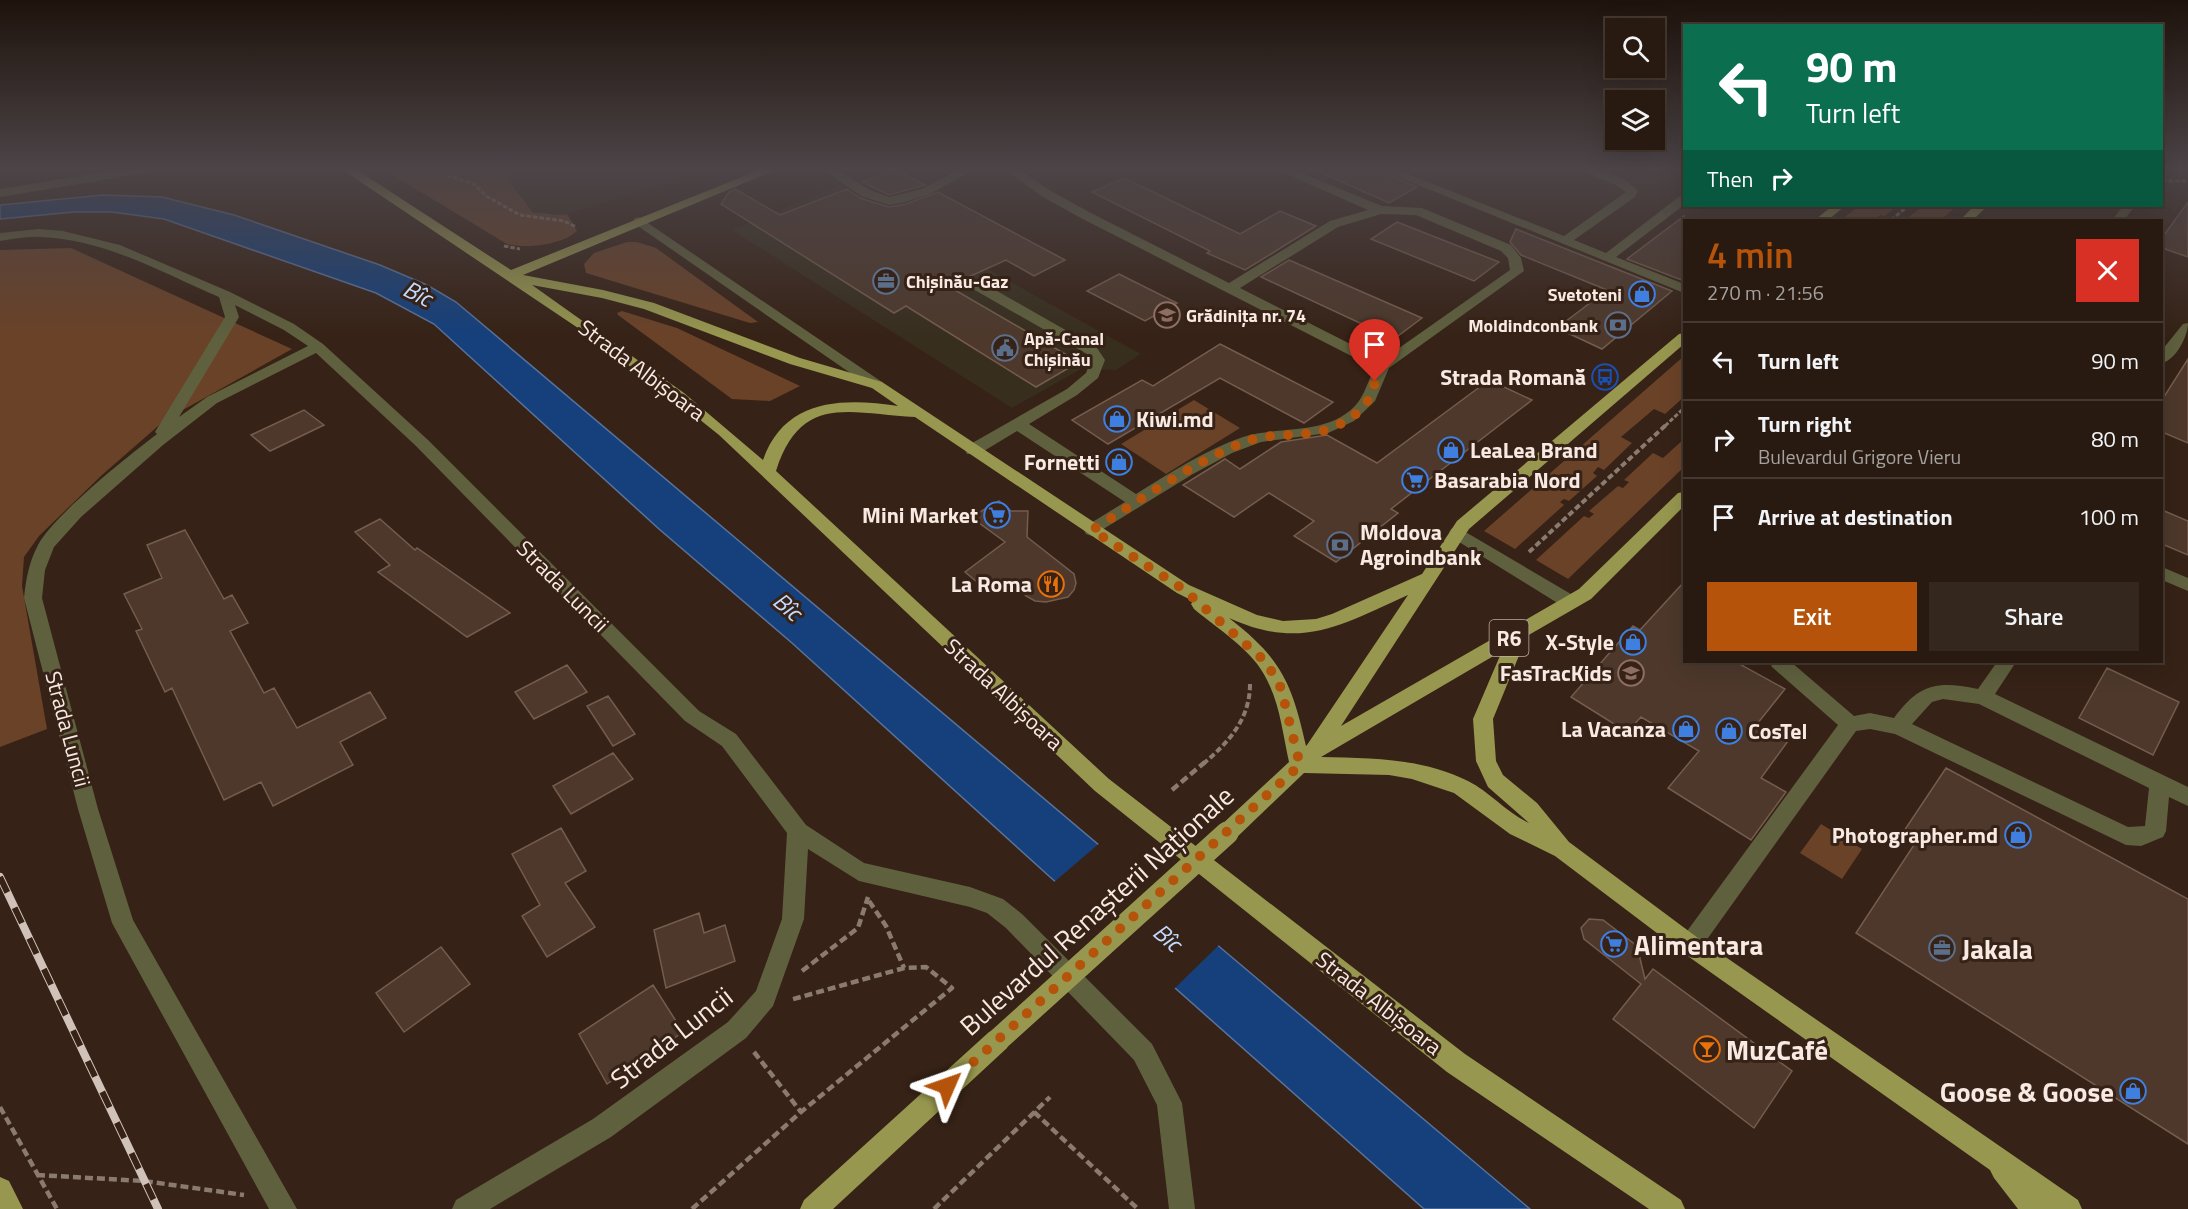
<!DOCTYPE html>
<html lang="en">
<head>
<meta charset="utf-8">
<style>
  body { margin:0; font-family:"Titillium Web",sans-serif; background:#34271e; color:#f1f3f6; height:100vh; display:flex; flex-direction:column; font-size:22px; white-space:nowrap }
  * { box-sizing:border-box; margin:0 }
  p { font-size:20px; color:#a5a19f }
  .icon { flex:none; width:33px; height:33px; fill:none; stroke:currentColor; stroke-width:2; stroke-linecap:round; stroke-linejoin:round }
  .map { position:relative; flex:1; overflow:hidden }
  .side { position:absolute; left:1683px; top:219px; width:480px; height:444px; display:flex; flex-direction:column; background:#281a10; border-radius:0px; box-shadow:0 6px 24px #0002,0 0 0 2px #443830 }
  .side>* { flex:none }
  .top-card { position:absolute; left:1683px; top:24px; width:480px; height:183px; border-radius:0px; box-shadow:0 6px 24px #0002,0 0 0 2px #443830; background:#0b6e4f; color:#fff; overflow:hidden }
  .tools { position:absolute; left:1605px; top:18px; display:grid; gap:12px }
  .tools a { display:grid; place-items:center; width:60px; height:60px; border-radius:0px; background:#281a10; box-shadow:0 6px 24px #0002,0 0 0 2px #443830; font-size:30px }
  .pin { position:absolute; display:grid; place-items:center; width:51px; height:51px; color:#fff; margin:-62px -26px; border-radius:50% 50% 50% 0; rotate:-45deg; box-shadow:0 0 6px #0007 }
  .pin .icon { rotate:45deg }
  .me { position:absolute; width:66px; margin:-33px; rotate:47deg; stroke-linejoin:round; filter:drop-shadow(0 0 4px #0008) }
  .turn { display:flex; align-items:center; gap:21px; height:126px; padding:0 24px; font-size:27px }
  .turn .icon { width:78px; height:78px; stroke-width:2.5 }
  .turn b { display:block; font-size:42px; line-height:51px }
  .then { display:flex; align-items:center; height:57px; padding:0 24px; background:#0003; gap:12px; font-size:22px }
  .round { display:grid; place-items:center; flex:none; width:63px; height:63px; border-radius:0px; background:#34271e }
  .headline { display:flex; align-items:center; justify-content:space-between; height:102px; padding:0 24px }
  h1 { font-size:36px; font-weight:600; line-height:45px; color:#b45309 }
  .cta { display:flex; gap:12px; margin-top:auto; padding:12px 24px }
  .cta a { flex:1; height:69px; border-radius:0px; background:#b45309; color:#fff; font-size:24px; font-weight:600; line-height:69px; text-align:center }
  .cta a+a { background:#34271e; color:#f1f3f6 }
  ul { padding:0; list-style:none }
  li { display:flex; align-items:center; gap:18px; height:78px; padding:0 24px; border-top:2px solid #443830 }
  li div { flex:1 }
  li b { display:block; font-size:22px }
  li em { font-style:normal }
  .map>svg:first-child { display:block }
  .commercial { fill:#372e1e }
  .green { fill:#6a4228 }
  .water { fill:#15407c; stroke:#59739b; stroke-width:1.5 }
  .pier { fill:#362216 }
  .building { fill:#4d382b; stroke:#745c4e; stroke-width:1.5 }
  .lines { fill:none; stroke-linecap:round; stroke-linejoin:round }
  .path-far2 { stroke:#8b7a70; stroke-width:3; stroke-dasharray:4.5 2; stroke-linecap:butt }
  .path-far1 { stroke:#8b7a70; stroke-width:4; stroke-dasharray:6 3; stroke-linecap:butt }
  .path { stroke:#8b7a70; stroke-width:4.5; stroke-dasharray:8 4; stroke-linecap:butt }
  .minor { fill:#5f603e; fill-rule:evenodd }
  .major { fill:#97974f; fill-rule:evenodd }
  .rail-casing { stroke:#d1c2b9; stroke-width:8 }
  .rail { stroke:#362216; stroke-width:6; stroke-dasharray:17; stroke-linecap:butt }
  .major-bridge { stroke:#97974f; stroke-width:23 }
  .route { stroke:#b45309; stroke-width:10; stroke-dasharray:0 18 }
  .labels { text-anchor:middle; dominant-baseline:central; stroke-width:6; stroke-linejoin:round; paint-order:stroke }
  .far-poi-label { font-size:18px; font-weight:bold; fill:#f8eae2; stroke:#362216; text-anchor:start }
  .shield { fill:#362216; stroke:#beaea5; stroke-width:1.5 }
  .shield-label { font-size:21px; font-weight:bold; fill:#f8eae2 }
  .street-label { font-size:22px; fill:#f8eae2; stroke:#362216 }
  .poi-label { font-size:22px; font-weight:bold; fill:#f8eae2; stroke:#362216; text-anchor:end }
  .water-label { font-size:24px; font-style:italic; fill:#c1dafe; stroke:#362216 }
  .near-street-label { font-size:27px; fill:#f8eae2; stroke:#362216 }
  .near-poi-label { font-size:27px; font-weight:bold; fill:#f8eae2; stroke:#362216; text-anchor:start }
</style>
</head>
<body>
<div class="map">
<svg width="2188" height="1209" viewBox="0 0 2188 1209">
  <rect width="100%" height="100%" fill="#362216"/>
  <path class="commercial" d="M500,168H712L560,216L555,214L533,213Z
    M839,185L1050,304L1141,354L1116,370L1081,369L1012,408L732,230Z"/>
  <path class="green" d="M381,168H500L533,213C544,212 557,217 567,214L577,231C562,245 526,249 507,244Z
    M1859,206H1897L1885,216L1880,215L1877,218L1880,220H1841Z
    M1923,206L1937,208L1940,206H1957L1941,220H1905Z
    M627,242H637L656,248L758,322L750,323L586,273L584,264L594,253Z
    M71,248L292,349L165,420L102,475L39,536L24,557L22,586L47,729L0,747V250Z
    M622,311L677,328L800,386L770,401L732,399L618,315L617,313Z
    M1684,356V397L1665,414L1654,409L1621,437L1632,443L1604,470L1598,467L1593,473L1597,476L1569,501L1564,499L1560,502L1564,505L1515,549L1484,531Z
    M1194,400L1240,428L1166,474L1121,444Z
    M1684,439V467L1568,579L1536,560L1584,516L1589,518L1594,514L1589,511L1618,486L1623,488L1629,482L1624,480L1653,453L1663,458Z
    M1821,824L1862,849L1842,879L1800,853Z"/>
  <path class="water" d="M103,195L162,197L234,215L380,265L427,285L456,302L1530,1209H1424L1050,877L792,643L659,529L434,324L376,293L164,219L112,212H74L0,219V205Z"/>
  <path class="pier" d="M1101,842L1221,943L1173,990L1053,883Z"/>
  <path class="building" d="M1311,168H1372L1417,187L1389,203Z
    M894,169L925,185L889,195L862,182Z
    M1124,178L1240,234L1280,211L1316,226L1245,270L1207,253L1210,251L1092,192Z
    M735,189L780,215L847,189L860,198L889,207L906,204L938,192L1065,260L1034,276L1006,260L948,286L1079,362L1036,387L906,306L894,313L721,204L729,192Z
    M2188,202V257L2162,248V238Z
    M1684,216V281L1627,259Z
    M1397,222L1499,262L1474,281L1371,239Z
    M1516,229L1614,268L1672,291L1602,349L1557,328L1607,290L1521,255L1510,242Z
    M1289,260L1422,318L1394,339L1261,277Z
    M1119,274L1177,303L1145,321L1087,291Z
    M1220,344L1333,402L1304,423L1220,378L1108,444L1072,420L1142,380L1153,386Z
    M2188,359V443L2162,432V400Z
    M1489,380L1532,400L1391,509L1398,513L1336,562L1294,536L1314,521L1269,493L1234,517L1183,485L1225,459L1240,469L1281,442L1327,435L1377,463Z
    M304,410L324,425L270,451L251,435Z
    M999,501L1011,511H1028L1027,537L1074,574L1076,583L1074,590L1068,597L1046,602L1035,601L1026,596L1016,584L1012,586L1004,580L988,591L965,572L1005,542L971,517Z
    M2162,510L2188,521V555L2162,544Z
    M380,519L415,550L417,548L510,613L467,637L378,572L390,565L355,532Z
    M185,530L224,599L232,595L248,623L230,631L264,693L274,688L297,728L370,692L386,718L340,742L353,765L273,806L261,782L224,800L172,688L165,692L136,631L142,629L124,594L162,578L147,545Z
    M1684,582V662H1736L1785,689L1757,724L1788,741L1761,778L1786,792L1751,840L1668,788L1699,751L1641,717L1627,732L1571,697L1633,626L1640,630Z
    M567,665L587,692L534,719L515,692Z
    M2107,668L2179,702L2153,755L2079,718Z
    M608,696L635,734L613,746L587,706Z
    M613,753L633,779L571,814L553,786Z
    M1946,768L2188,899V1144L1856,933L1914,845L1900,837Z
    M561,828L586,871L565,883L595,927L547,957L522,916L540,905L512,854Z
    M699,913L704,933L725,925L735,961L666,988L654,930Z
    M1589,919L1603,920L1637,946L1645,979L1653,969L1792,1071L1754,1128L1613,1019L1641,984L1584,939L1581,928Z
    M441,947L470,984L404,1032L376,993Z
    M653,985L683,1032L607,1084L579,1034Z"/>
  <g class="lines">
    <path class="path-far2" d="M436,168L449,176L474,184L486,196L520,215L564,221L576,227
      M2162,181H2188
      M1891,220L1908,206
      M504,246L520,249
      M1665,426L1684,408"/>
    <path class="path-far1" d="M1529,552L1667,424
      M1203,764C1229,742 1250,719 1250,684"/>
    <path class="path" d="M1172,790L1205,762
      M869,901L886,926L904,968
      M802,971L858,928L868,897
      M754,1052L801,1112
      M0,1107L57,1209
      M1034,1112L1138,1209
      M37,1175L144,1181L244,1195
      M692,1209L801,1112L952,988L926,967L904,968L790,1000
      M934,1209L1050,1097"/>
    <path class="minor" d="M129,168H157L151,172L0,197V189Z
      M821,168H835L870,190L889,197L922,189L962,168H977L930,194L905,202L889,205L861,196Z
      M1003,168H1017L1051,191L1089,212L1229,283L1330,221L1368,210L1273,168H1289L1382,206L1422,208L1511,245L1521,258L1524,271L1389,368L1375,401L1354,421L1328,433L1261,442L1232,453L1193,474L1092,536L1086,534L1084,530L1086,526L1125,502L1017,431L979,454H967L965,450L967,446L1067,389L1086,373L1091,360L1087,354L973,289L971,286L973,283H983L1097,348L1105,360L1098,378L1077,395L1029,424L1136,494C1170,473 1205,450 1243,437C1280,425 1332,437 1359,401C1366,391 1369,378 1375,368L1081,218L1043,197ZM1381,214L1416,215L1501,251L1508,258L1510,270L1382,360L1240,288L1338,227Z
      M1377,168H1393L1564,236L1626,192L1616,185L1575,168C1597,168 1623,174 1638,191L1635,197L1574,240L1606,253L1680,196L1684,195V205L1616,257L1684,284V293Z
      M2123,206H2135L2124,220H2112Z
      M639,217L882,382L884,385L882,388H872L635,224L633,221L635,218Z
      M39,229L63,231L120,245L230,292L294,324L323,344L428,440L699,711L736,734L806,825L864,863L970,887L1003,899L1022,914L1152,1044L1182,1103L1195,1209H1169L1157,1105L1134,1060L1006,928L987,913L970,907L859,881L808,849L804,919L773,1006L746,1038L611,1137L490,1209H452L456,1200L593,1119L728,1022L756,991L782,919L787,833L722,746L685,721L416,446L316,353L217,403L163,445L81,517L54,547L45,570L42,598L98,809L133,920L297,1209H269L112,923L78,809L24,598C26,579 29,562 38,545C54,515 128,456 157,434L155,432L225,317L219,297C163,273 104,239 41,237C28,236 13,239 0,241V233ZM235,305L284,330L308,346L207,397L179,417L239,317Z
      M2188,323C2188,336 2176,360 2162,363V350L2183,324Z
      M1457,527L1576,597L1579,602L1576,607L1570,608L1564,607L1451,537L1449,533L1451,529Z
      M2162,567L2188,578V591L2162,580Z
      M1770,662H1791L1854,716L1870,713L1894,718C1920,683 1937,681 1978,689L1997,662H2016L1995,694L2188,787V806L2169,797L2166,831L2163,837L2141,846L2126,845L1895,734L1870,729L1856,731L1698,952L1690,955L1682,952L1679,945L1682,938L1838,725L1772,667ZM1943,699L1979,704L2149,788L2145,826L2128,827L1912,724L1932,702Z"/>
    <path class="major" d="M340,168H354L511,270L764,168H780L523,275L603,290L654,303L800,358L882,382L1189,585L1257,615L1283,621L1316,619L1332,614L1422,574L1457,521L1679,334L1684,333V344L1469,529L1341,726L1579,589L1678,493L1684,492V506L1591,599L1527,636L1493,719L1496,761L1503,775L1537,803L1569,842L1698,938L2078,1200L2082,1209H2018L1994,1178L1990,1170L1682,952L1555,856L1510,834L1454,793L1412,779L1389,775L1304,773L1235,839L1227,842L1219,839L1216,833L1219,827L1289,762C1283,735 1280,705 1267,680C1253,650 1219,630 1194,609L1191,604L1193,601L1177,593L915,417C851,414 801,392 776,471L1109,779L1465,1054L1681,1200L1685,1209H1649L1447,1072L1095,791L719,435L674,399L581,330ZM532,285L602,298L644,309L790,364L872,388L898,406C843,398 785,398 763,460L684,393ZM1408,595L1307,745L1306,746C1292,683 1281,658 1229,618C1302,651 1341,625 1408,595ZM1502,651L1473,719L1476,761L1488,787L1529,823C1507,813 1490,792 1468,781C1422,758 1371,758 1321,757Z
      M1832,206H1845L1828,220H1815Z
      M1974,206H1987L1973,220H1960Z
      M998,1028L1007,1032L1010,1040L1007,1048L833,1209H800L804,1200L989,1032Z
      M0,1177L9,1181L23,1209H0Z"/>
    <g class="rail-casing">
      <path id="rail" d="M0,877L158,1209"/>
    </g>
    <use href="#rail" class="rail"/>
    <path class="major-bridge" d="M998,1040L1227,833"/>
  </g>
  <linearGradient id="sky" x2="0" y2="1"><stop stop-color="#1e130c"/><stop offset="0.5" stop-color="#4c4447"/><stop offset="1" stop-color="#4c4447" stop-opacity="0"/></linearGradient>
  <rect width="2188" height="337" fill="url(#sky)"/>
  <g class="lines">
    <path class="route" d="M947,1086L1300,765L1281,688L1266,662L1183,589L1092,530C1140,501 1197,459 1248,441C1276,431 1307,439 1334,427C1356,417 1371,404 1375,381"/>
  </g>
  <defs>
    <g id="office-ring" transform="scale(1.35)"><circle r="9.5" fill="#362216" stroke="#5c6f8a" stroke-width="1.5"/><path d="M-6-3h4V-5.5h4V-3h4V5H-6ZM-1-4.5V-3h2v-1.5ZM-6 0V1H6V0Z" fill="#5c6f8a"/></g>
    <g id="shop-ring" transform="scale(1.35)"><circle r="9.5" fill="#362216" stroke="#3f7fe0" stroke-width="1.5"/><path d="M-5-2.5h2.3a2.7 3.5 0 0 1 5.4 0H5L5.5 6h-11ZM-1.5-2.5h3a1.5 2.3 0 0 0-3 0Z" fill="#3f7fe0"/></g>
    <g id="school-ring" transform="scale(1.35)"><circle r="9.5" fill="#362216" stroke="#8d6e63" stroke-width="1.5"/><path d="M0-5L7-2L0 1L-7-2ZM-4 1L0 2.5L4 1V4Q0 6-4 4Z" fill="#8d6e63"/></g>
    <g id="bank-ring" transform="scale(1.35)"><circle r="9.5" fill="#362216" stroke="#5c6f8a" stroke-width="1.5"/><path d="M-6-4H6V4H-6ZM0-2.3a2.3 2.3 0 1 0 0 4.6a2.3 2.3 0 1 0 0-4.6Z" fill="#5c6f8a"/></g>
    <g id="civic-ring" transform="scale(1.35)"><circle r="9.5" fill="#362216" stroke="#5c6f8a" stroke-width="1.5"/><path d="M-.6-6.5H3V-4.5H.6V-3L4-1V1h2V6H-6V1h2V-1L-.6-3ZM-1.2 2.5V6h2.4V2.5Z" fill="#5c6f8a"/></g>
    <g id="bus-ring" transform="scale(1.35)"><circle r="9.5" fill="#362216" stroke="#1a4fb4" stroke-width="1.5"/><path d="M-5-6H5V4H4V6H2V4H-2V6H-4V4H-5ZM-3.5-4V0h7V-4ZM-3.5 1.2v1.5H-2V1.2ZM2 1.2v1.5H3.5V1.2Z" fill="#1a4fb4"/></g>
    <g id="supermarket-ring" transform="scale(1.35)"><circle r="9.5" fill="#362216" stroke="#3f7fe0" stroke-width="1.5"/><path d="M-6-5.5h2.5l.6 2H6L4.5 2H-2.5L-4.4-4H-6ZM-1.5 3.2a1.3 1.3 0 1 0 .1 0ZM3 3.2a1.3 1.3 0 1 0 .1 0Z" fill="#3f7fe0"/></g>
    <g id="restaurant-ring" transform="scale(1.35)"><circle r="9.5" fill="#362216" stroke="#e8710a" stroke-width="1.5"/><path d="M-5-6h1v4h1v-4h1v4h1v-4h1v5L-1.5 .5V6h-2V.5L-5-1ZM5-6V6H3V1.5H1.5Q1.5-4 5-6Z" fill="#e8710a"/></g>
    <g id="bar-ring" transform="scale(1.35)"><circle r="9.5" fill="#362216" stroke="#e8710a" stroke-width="1.5"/><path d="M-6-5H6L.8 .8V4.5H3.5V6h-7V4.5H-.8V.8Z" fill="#e8710a"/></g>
  </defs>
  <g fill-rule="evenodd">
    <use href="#office-ring" x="886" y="281"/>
    <use href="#shop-ring" x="1642" y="294"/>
    <use href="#school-ring" x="1167" y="315"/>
    <use href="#bank-ring" x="1618" y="325"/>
    <use href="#civic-ring" x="1005" y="348"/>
    <use href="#bus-ring" x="1605" y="377"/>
    <use href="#shop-ring" x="1117" y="419"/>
    <use href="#shop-ring" x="1451" y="450"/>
    <use href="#shop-ring" x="1119" y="462"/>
    <use href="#supermarket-ring" x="1415" y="480"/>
    <use href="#supermarket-ring" x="997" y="515"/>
    <use href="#bank-ring" x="1340" y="545"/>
    <use href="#restaurant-ring" x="1051" y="584"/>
    <use href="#shop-ring" x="1633" y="642"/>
    <use href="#school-ring" x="1631" y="673"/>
    <use href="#shop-ring" x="1686" y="729"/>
    <use href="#shop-ring" x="1729" y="731"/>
    <use href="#shop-ring" x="2018" y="835"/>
    <use href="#supermarket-ring" x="1614" y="944"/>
    <use href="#office-ring" x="1942" y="948"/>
    <use href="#bar-ring" x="1707" y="1049"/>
    <use href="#shop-ring" x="2133" y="1091"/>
  </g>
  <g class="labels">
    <g class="far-poi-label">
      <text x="906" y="281">Chișinău-Gaz</text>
      <text x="1622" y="294" text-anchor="end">Svetoteni</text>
      <text x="1186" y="315">Grădinița nr. 74</text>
      <text x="1598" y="325" text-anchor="end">Moldindconbank</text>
      <text x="1024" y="338">Apă-Canal<tspan x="1024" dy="21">Chișinău</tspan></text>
    </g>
    <rect class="shield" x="1489.5" y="620" width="39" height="36" rx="4.5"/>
    <g class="shield-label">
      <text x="1509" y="638">R6</text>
    </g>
    <g class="street-label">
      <text transform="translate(642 370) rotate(37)">Strada Albișoara</text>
      <text transform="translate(563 586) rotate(45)">Strada Luncii</text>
      <text transform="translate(1004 694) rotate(43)">Strada Albișoara</text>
      <text transform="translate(68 729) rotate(75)">Strada Luncii</text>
      <text transform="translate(1379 1003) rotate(38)">Strada Albișoara</text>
    </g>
    <g class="poi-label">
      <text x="1586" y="377">Strada Romană</text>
      <text x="1136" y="419" text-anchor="start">Kiwi.md</text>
      <text x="1470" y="450" text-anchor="start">LeaLea Brand</text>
      <text x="1100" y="462">Fornetti</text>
      <text x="1434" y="480" text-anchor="start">Basarabia Nord</text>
      <text x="978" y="515">Mini Market</text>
      <text x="1360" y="532" text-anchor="start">Moldova<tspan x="1360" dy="25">Agroindbank</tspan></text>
      <text x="1032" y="584">La Roma</text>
      <text x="1614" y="642">X-Style</text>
      <text x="1612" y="673">FasTracKids</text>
      <text x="1666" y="729">La Vacanza</text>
      <text x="1748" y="731" text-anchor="start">CosTel</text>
      <text x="1998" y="835">Photographer.md</text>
    </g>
    <g class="water-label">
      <text transform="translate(418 293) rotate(27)">Bîc</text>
      <text transform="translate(788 606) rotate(41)">Bîc</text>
      <text transform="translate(1168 937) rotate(41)">Bîc</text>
    </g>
    <g class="near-street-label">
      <text transform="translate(1096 910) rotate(-42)">Bulevardul Renașterii Naționale</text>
      <text transform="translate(671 1037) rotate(-38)">Strada Luncii</text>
    </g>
    <g class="near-poi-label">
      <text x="1634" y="944">Alimentara</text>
      <text x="1962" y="948">Jakala</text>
      <text x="1726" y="1049">MuzCafé</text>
      <text x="2114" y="1091" text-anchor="end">Goose &amp; Goose</text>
    </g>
  </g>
</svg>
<div class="tools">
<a><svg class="icon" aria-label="search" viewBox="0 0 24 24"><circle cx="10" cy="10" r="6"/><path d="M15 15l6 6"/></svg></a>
<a><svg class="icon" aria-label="layers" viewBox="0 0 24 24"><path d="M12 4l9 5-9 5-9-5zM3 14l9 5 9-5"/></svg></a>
</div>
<div class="pin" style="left:1375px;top:381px;background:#d93025"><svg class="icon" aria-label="arrive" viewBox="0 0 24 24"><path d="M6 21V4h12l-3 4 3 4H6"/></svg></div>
<svg class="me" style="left:947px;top:1086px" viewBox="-20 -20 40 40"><path d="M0-17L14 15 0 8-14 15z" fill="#b45309" stroke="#fff" stroke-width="4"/></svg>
<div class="top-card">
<div class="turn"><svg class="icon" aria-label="left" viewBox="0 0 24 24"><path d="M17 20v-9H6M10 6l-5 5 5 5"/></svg><div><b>90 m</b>Turn left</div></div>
<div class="then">Then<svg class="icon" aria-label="right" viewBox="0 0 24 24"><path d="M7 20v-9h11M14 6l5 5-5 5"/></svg></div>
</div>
<section class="side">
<div class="headline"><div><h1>4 min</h1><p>270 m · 21:56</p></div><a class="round" style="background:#d93025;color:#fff"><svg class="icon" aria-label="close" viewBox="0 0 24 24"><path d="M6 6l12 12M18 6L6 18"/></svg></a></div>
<ul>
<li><svg class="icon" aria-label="left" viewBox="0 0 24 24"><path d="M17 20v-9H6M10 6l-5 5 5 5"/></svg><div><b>Turn left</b></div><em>90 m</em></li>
<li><svg class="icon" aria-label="right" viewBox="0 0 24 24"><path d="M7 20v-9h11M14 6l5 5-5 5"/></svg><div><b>Turn right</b><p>Bulevardul Grigore Vieru</p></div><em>80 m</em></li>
<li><svg class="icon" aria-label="arrive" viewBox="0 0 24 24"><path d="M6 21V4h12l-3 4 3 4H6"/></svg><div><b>Arrive at destination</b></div><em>100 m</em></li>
</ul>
<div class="cta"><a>Exit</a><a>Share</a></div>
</section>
</div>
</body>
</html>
